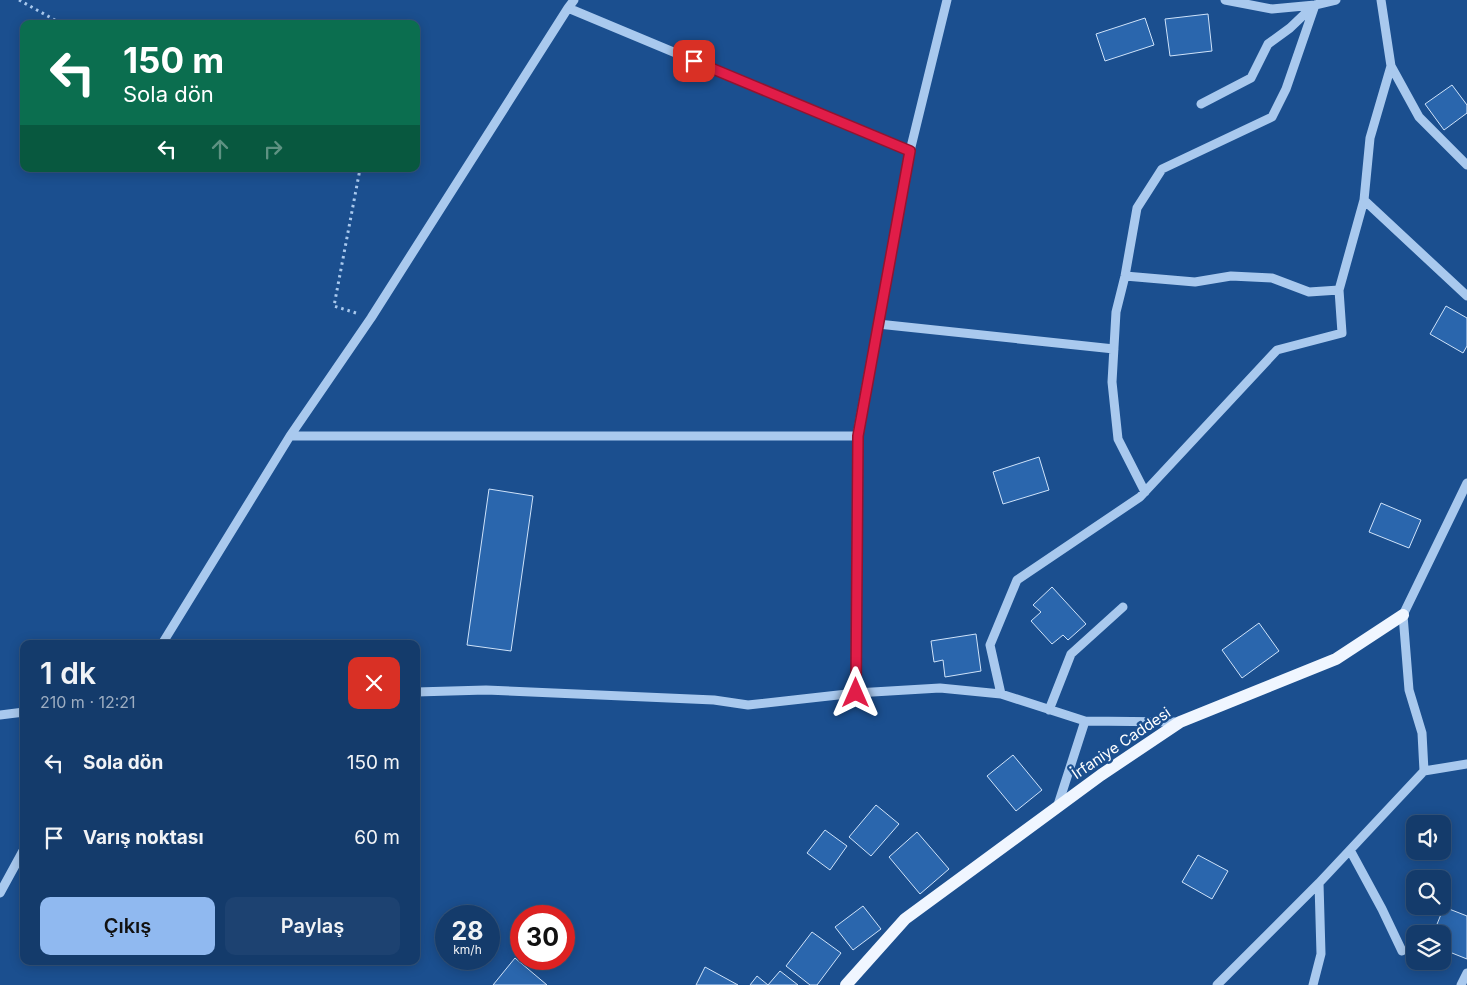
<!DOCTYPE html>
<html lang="tr">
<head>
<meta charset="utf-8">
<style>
  body { margin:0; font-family:Inter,sans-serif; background:#1d4271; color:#f1f3f6; height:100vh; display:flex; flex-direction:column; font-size:19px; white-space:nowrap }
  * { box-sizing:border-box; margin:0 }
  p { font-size:16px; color:#9dadc1 }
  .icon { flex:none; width:28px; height:28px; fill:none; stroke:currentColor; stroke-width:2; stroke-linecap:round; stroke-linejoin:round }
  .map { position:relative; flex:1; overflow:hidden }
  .details { position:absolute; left:20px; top:640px; width:400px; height:325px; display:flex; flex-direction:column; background:#143b6b; border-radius:10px; box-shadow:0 2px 12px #0003,0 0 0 1px #33557e }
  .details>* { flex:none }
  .hud { position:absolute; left:20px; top:20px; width:400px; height:152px; border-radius:10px; box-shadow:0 2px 12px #0003,0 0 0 1px #33557e; background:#0b6e4f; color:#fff; overflow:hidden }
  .controls { position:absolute; left:1406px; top:815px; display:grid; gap:10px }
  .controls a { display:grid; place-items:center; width:45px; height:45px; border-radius:10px; background:#143b6b; box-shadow:0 2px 12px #0003,0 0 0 1px #33557e; font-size:25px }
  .speed { position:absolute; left:435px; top:905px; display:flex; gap:10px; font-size:25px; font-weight:700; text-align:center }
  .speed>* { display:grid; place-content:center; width:65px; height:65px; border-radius:50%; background:#143b6b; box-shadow:0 2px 12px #0003,0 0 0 1px #33557e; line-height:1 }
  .speed small { font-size:12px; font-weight:400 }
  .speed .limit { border:8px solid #d22; background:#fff; color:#111 }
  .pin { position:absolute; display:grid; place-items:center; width:42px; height:42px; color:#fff; margin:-21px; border-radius:10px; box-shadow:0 2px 8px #0006 }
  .me { position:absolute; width:55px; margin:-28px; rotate:0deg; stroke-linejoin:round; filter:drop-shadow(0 0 4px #0008) }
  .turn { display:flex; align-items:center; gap:18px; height:105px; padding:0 20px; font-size:22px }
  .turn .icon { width:65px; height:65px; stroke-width:2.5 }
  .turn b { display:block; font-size:35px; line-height:42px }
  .lanes { display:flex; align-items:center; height:48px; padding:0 20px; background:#0003; justify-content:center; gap:25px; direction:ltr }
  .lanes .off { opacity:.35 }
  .round { display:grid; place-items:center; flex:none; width:52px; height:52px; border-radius:10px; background:#1d4271 }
  .overview { display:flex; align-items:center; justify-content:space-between; height:85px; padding:0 20px }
  h1 { font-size:30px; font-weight:600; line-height:38px }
  .primary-button { display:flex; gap:10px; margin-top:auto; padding:10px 20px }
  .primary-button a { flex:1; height:58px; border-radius:10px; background:#90b9f0; color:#111; font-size:20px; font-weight:600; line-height:58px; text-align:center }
  .primary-button a+a { background:#1d4271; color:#f1f3f6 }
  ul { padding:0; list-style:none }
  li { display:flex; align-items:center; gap:15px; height:75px; padding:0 20px }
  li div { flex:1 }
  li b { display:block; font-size:19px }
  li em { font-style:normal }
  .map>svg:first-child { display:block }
  .building { fill:#2a66ad; stroke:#cfe3fa }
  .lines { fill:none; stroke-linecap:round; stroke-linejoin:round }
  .path { stroke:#a9c9ee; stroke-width:3; stroke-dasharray:2.5 4; stroke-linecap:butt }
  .minor { stroke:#a9c9ee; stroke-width:9 }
  .major { stroke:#f0f6ff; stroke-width:12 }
  .route-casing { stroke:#92132f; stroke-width:12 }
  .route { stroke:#e11d48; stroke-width:9 }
  .labels { text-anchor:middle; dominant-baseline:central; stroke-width:5; stroke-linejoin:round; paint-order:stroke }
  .street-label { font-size:15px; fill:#fff; stroke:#1b4f8f }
</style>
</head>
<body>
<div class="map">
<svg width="1467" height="985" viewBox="0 0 1467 985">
  <rect width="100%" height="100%" fill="#1b4f8f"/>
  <path class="building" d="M1208,14L1212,51L1170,56L1165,19Z
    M1145,18L1154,45L1105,61L1096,34Z
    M1452,85L1467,105V113L1444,130L1425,104Z
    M1446,306L1467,318V346L1463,353L1430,334Z
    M1039,457L1049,490L1003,504L993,472Z
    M489,489L533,496L511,651L467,645Z
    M1381,503L1421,520L1409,548L1369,532Z
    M1052,587L1086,624L1068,640L1063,635L1052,644L1031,621L1041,612L1033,605Z
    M1259,623L1279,651L1242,678L1222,650Z
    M976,634L981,671L945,677L943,660L934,662L931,641Z
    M1013,755L1042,790L1016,811L987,776Z
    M876,805L899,824L871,856L849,837Z
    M825,830L847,846L830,870L807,853Z
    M917,832L949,869L920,894L889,857Z
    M1198,855L1228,871L1212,899L1182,882Z
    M863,906L881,929L853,950L835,927Z
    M1444,907L1467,916V959L1442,949V934H1433Z
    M812,932L841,953L817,985H810L786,966Z
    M515,958L547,985H493Z
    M705,967L738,985H696Z
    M780,971L798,985H768Z
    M757,976L768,985H750Z"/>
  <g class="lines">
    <path class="path" d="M19,0L62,24
      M356,313L334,306L360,169"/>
    <path class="minor" d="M1225,0L1272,9L1315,5L1336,0
      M1381,0L1391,66L1419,117L1467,165
      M568,8L910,151
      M1201,104L1251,78L1268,44L1290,28L1313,6
      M1364,200L1467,296
      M1125,276L1195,282L1231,276L1272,278L1309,292L1339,290
      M878,324L1114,349
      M290,436H857
      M1467,483L1403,615L1409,690L1422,733L1424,771L1467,764
      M1145,492L1118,439L1112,382L1116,312L1125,276L1137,208L1162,169L1272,117L1286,89L1315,5
      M162,644L290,436L371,318L568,8L574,0
      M416,692L486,690L714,700L748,705L856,693L940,688L1001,694L1085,721L1179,722
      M856,693L857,436L910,151L947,0
      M1001,694L990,645L1017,580L1140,497L1277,350L1342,333L1339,290L1364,200L1370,138L1391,66
      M1049,710L1071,654L1123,607
      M0,715L24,712
      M1057,808L1085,721
      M1350,850L1382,909L1402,951
      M0,893L24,849
      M1217,985L1319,883
      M1313,985L1321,954L1319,883L1424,771
      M1461,985L1467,973"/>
    <path class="major" d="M846,985L905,919L1101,775L1180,722L1336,659L1403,615"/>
  </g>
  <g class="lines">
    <g class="route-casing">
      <path id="route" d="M694,61L910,151L858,436L856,693"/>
    </g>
    <use href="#route" class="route"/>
  </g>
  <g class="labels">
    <g class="street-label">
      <text transform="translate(1121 743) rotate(-34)">İrfaniye Caddesi</text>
    </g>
  </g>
</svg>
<div class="controls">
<a><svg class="icon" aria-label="sound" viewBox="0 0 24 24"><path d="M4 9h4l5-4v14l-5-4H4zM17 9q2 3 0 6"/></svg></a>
<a><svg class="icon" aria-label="search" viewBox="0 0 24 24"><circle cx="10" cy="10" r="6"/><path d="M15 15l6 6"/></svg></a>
<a><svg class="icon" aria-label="layers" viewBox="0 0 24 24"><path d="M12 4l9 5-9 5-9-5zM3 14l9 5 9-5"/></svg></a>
</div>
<div class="speed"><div>28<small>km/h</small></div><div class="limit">30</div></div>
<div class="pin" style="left:694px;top:61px;background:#d93025"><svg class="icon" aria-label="arrive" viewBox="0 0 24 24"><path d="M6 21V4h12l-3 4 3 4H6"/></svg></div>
<svg class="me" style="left:856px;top:693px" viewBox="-20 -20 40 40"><path d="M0-17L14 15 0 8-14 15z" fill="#e11d48" stroke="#fff" stroke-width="4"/></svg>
<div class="hud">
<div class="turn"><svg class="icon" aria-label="left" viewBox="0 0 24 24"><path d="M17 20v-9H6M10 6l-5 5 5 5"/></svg><div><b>150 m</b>Sola dön</div></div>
<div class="lanes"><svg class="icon" aria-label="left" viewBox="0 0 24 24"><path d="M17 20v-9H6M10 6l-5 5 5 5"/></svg><svg class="icon off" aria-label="ahead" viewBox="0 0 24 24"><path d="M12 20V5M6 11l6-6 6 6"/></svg><svg class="icon off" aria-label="right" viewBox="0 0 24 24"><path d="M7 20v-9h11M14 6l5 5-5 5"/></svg></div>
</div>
<section class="details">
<div class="overview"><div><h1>1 dk</h1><p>210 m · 12:21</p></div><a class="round" style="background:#d93025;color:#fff"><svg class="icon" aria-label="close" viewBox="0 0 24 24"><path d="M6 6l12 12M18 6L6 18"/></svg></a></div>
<ul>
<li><svg class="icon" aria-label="left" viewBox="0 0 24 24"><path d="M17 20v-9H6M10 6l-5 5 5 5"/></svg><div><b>Sola dön</b></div><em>150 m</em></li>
<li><svg class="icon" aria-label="arrive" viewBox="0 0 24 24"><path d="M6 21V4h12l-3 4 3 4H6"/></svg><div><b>Varış noktası</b></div><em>60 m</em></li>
</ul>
<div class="primary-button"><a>Çıkış</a><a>Paylaş</a></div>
</section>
</div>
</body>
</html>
